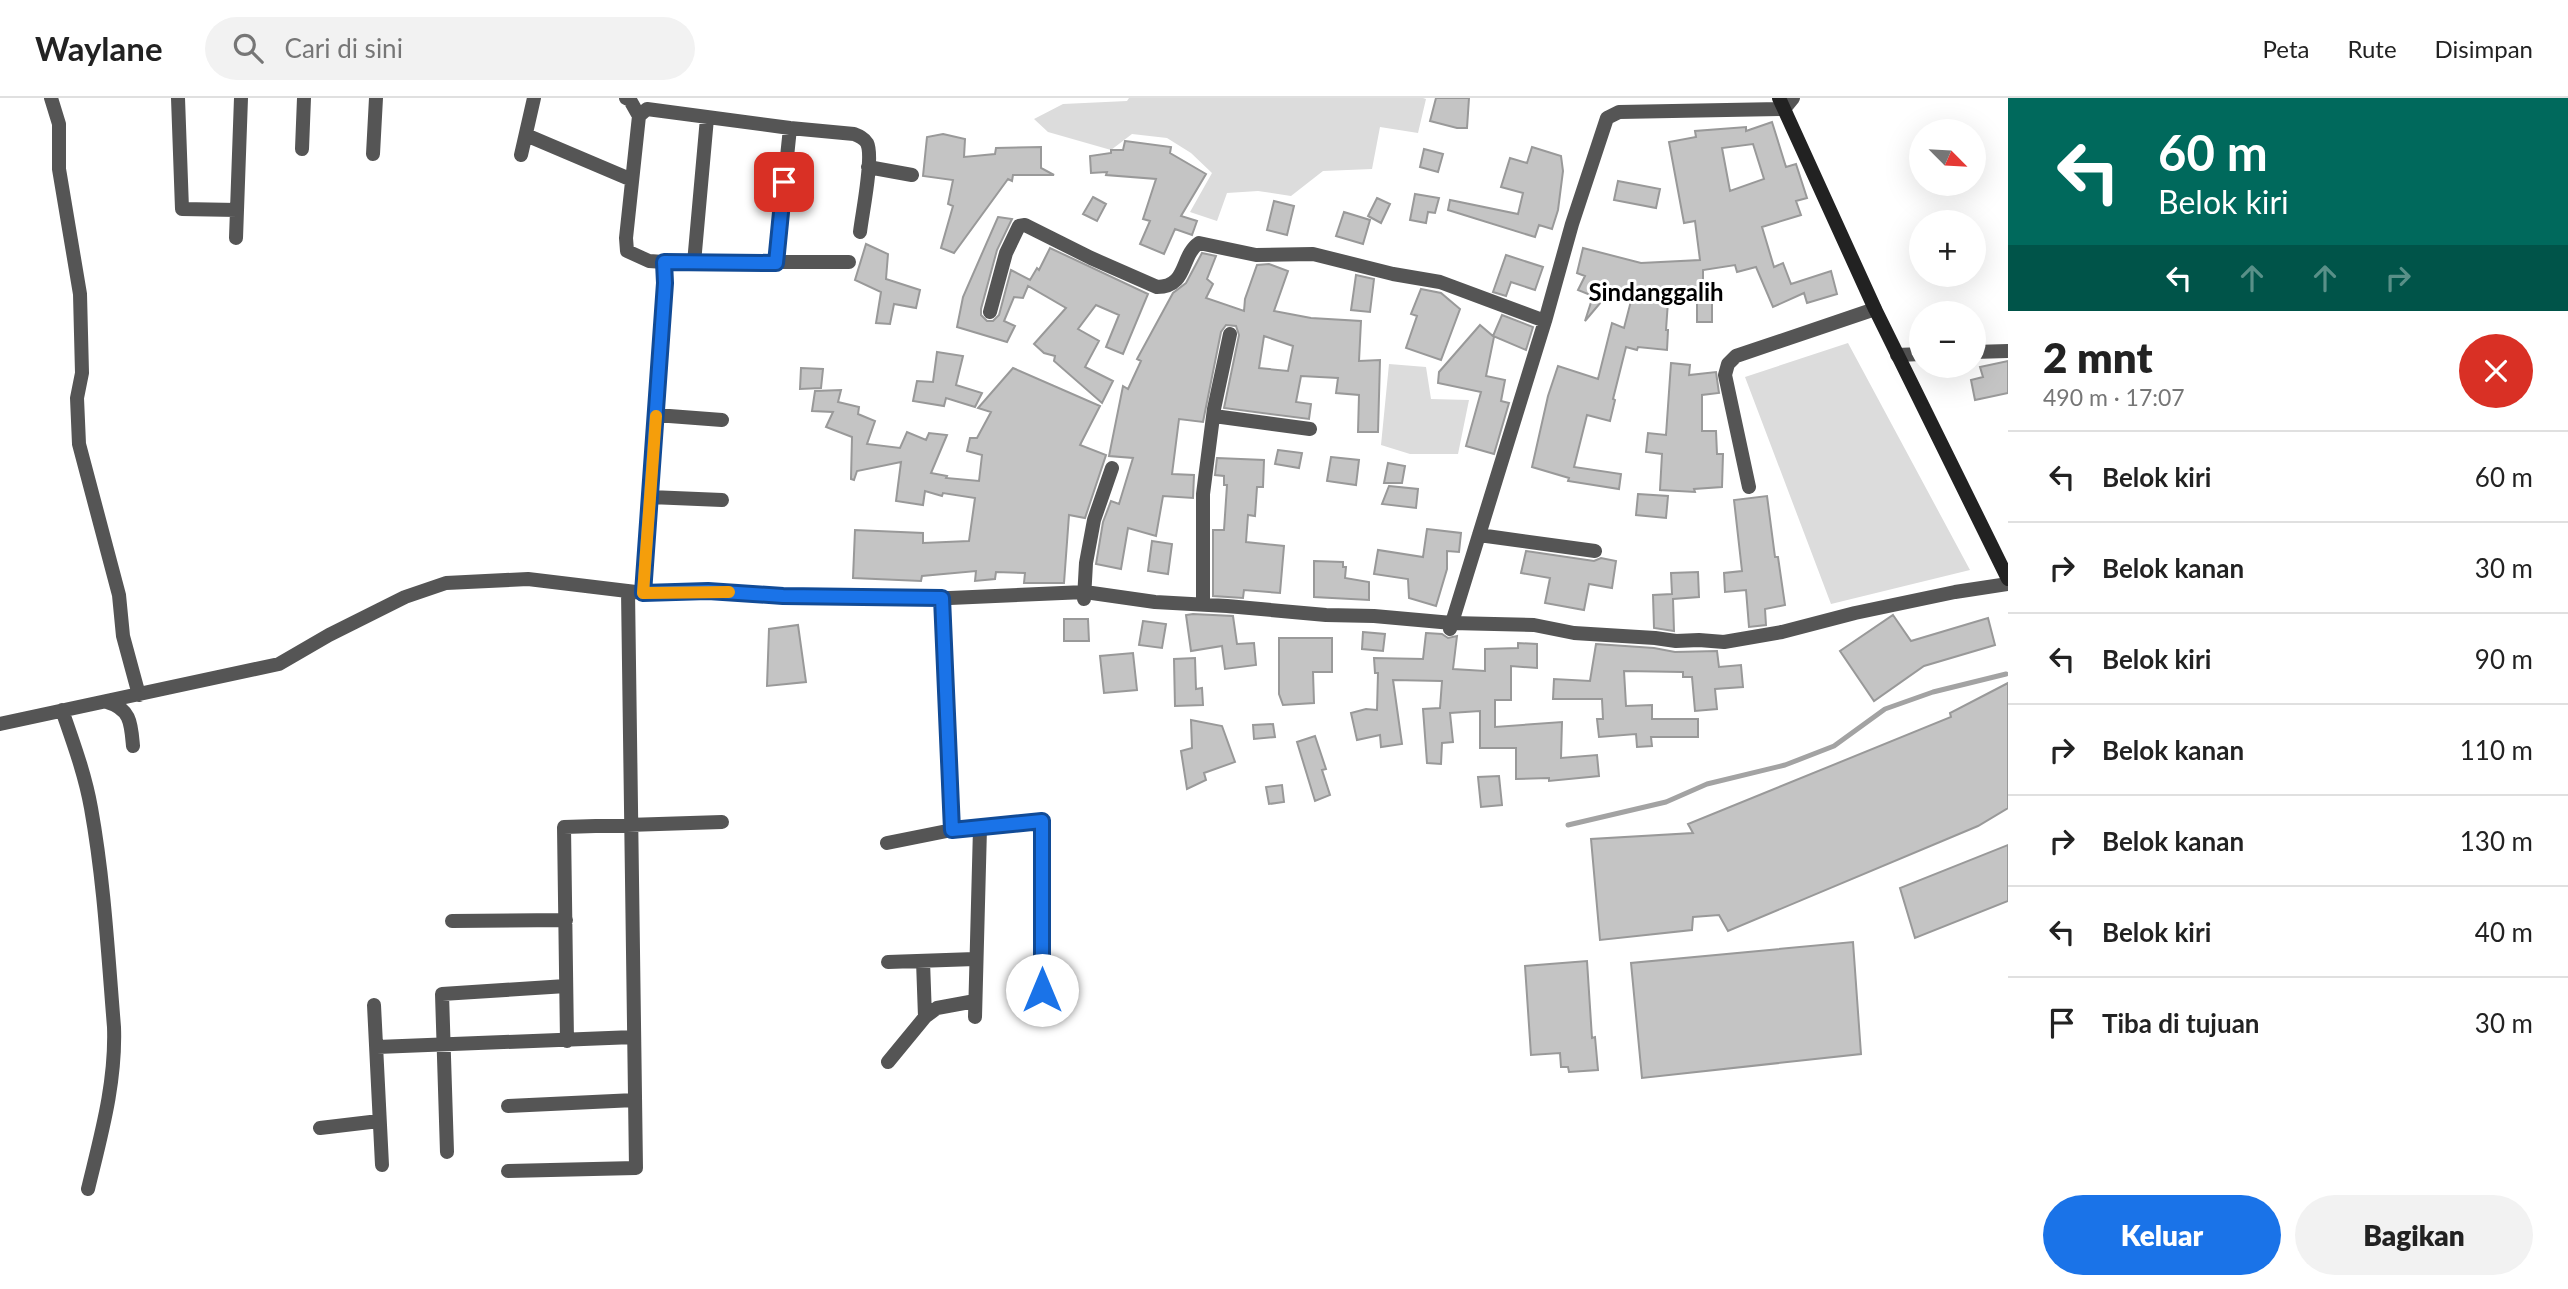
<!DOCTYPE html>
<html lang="id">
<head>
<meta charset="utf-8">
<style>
  body { margin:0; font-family:Lato,sans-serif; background:#f2f2f2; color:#222; height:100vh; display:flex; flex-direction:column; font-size:26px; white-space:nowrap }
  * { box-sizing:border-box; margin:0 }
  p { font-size:23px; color:#767676 }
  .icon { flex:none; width:38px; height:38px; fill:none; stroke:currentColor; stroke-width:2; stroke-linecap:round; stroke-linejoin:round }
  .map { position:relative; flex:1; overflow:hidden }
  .details { display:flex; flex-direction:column; background:#fff; width:560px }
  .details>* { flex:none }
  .guide { background:#00695c; color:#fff; overflow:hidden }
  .needle { width:46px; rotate:114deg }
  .fabs { position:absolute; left:1909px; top:21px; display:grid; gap:14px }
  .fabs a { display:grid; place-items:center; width:77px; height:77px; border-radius:50%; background:#fff; box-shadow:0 7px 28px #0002; font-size:35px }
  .pin { position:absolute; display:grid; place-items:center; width:60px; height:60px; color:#fff; margin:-30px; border-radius:14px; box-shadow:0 4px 10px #0006 }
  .me { position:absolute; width:77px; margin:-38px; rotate:0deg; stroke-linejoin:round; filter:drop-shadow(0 0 5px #0008) }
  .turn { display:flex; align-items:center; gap:24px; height:147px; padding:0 35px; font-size:32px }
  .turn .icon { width:91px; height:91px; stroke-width:2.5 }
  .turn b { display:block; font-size:49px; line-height:60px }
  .lanes { display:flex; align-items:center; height:66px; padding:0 35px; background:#0003; justify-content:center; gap:35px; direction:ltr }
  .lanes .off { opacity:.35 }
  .round { display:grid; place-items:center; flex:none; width:74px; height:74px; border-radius:37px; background:#f2f2f2 }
  .head { display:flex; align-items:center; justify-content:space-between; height:119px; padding:0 35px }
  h1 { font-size:42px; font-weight:800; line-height:52px }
  .cta { display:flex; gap:14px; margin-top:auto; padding:14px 35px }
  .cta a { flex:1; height:80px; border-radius:42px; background:#1a73e8; color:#fff; font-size:28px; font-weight:800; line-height:80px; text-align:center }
  .cta a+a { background:#f2f2f2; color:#222 }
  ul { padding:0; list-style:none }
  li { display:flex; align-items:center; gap:21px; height:91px; padding:0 35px; border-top:2px solid #e0e0e0 }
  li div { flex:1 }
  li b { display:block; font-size:26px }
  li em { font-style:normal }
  header { display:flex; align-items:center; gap:42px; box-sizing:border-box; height:98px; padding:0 35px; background:#fff; border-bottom:2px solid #e0e0e0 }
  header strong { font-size:33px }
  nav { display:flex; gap:38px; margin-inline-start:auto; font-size:24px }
  .search { width:490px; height:63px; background:#f2f2f2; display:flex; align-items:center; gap:18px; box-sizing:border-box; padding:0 24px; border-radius:38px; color:#767676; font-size:26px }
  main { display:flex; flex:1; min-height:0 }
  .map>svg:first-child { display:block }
  .green { fill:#dcdcdc }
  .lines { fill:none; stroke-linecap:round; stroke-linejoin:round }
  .stream { stroke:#a3a3a3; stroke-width:5 }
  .building { fill:#c4c4c4; stroke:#999; stroke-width:2; fill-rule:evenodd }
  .street { stroke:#555; stroke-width:14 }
  .secondary { stroke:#222; stroke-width:14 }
  .route-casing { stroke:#114b97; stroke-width:18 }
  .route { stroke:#1a73e8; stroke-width:12 }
  .slow { stroke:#f59e0b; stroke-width:12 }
  .labels { text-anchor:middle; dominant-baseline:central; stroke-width:6; stroke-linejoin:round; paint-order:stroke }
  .quarter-label { font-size:24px; font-weight:bold; fill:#000; stroke:#fff }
</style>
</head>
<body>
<header>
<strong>Waylane</strong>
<div class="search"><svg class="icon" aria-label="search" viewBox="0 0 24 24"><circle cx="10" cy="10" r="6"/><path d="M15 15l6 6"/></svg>Cari di sini</div>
<nav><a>Peta</a><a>Rute</a><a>Disimpan</a></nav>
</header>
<main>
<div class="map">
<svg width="2008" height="1191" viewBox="0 0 2008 1191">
  <rect width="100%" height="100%" fill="#fff"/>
  <path class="green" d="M1129,0H1423L1426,1L1418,35L1380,29L1372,71L1323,73L1291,98L1258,93L1227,95L1217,123L1190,114L1212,75L1191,55L1167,40L1132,36L1111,52L1048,34L1034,21L1063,6L1127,3Z
    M1848,245L1970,472L1831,506L1745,279Z
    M1389,266L1426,269L1431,301L1469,302L1458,356H1410L1381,347Z"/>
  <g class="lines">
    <path class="stream" d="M1568,727L1666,704L1707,686L1785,667L1834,648L1885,611L1933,594L2006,576"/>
  </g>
  <path class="building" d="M1436,0H1469L1467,30H1457L1430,23Z
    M1772,24L1786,69L1796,66L1807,100L1796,103L1801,117L1762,129L1774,169L1783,165L1791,186L1831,173L1837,196L1807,205L1804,195L1773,209L1756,169L1737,174L1735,167L1703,172V188L1669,189L1666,232H1668L1667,252L1638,249L1637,252L1626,249L1613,301L1615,302L1610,323L1587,317L1574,369L1621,376L1619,391L1568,383L1569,380L1532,369L1548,298L1558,268L1598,281L1612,225L1624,230L1632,199L1606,198L1585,223L1593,198L1578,192L1585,178L1577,175L1583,150L1641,165L1700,162L1695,123L1684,125L1669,44L1696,39L1695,33L1746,29V33ZM1753,46L1764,81L1730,93L1722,50Z
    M943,36L965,41L964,59L995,56L996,50L1041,49V70L1054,77H1013L1012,83L1008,81L954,155L941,150L953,108L948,106L953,82L923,78L927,39Z
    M1125,43L1171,49L1170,55L1206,76L1181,118L1197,123L1192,137L1175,131L1164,156L1140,146L1150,123L1143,121L1156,81L1106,77L1107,74L1091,75L1090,58L1111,55V52H1123Z
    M1532,49L1561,58L1563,73L1558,112L1552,131L1539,127L1535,139L1448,112L1450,102L1518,116L1523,95L1501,89L1510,60L1527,65Z
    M1424,51L1443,56L1438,74L1420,69Z
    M1618,83L1660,91L1656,110L1614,102Z
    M1415,96L1439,100L1435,115L1428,114L1426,125L1410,122Z
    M1093,99L1106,106L1097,123L1083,116Z
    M1377,100L1390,106L1381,125L1368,118Z
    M1274,103L1294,108L1287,137L1267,132Z
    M1344,114L1370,122L1363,146L1336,138Z
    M998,119L1012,121L997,152L981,211V217L987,223H993L999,217L1011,172L1030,182L1037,170L1039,172L1050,150L1148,196L1123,256L1106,249L1119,217L1096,207L1078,231L1099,243L1085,269L1113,283L1102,305L1054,263L1055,258L1044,255L1034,246L1066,210L1028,188L1023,200L1014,199L1004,223L1015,228L1007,244L957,229L963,199Z
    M866,146L888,156L886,181L920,192L916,210L894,206L890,226L876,225L881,194L855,182Z
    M1202,155L1216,158L1207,181L1213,186L1206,200L1244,213L1245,201L1257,167L1269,166L1288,173L1274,213L1311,220L1361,223L1359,263L1380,262L1378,334H1358L1359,297L1336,295L1338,280L1301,278L1296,304L1311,306L1309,321L1224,310L1239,237L1236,228L1226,227L1221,234L1203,324L1179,321L1172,376L1194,377L1193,400L1163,398L1156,438L1128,430L1121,471L1096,466L1103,424L1111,403L1119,406L1133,360L1109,358L1123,288L1128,291L1141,263L1137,261L1173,195L1186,185ZM1264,238L1293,248L1288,273L1259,270Z
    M1506,157L1543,169L1535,192L1511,184L1506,198L1493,194Z
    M1356,177L1374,181L1370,214L1351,212Z
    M1421,191L1441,195L1460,211L1441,262L1406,250L1417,218L1411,216Z
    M1697,198H1712V224H1697Z
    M1502,217L1533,229L1526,252L1493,238Z
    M1480,227L1494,239L1486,278L1505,282L1501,303L1509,305L1494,356L1466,348L1481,294L1438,285L1439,274Z
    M937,254L963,258L956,287L982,295L975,309L946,300L944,308L913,303L917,283L933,284Z
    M2008,263V295L1975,302L1971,282L1983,279L1980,269Z
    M1671,265L1690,267L1689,277L1716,274L1719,295L1702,297V333H1716L1717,356H1723L1722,389L1694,391L1695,394L1660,392L1662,356L1646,354L1648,335L1666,337Z
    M801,270L823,271L821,290L800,291Z
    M1013,270L1100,308L1080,347L1106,357L1085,420L1069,417L1064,485H1024L1025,475L996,474L995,481L975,483L976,473L922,478L921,483L853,480L855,432L923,435V445L969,443L975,400L943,395L942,398L925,393L923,407L896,403L901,364L857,373L854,382L851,381L852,339L826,329L833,314L812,313L815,293L841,292L838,304L859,309L858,316L875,323L867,346L900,350L907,334L926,342L929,335L947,337L931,375L947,378L946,380L979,383L982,357L967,353L970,340H977L991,314L978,310Z
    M1278,352L1302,355L1299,370L1275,366Z
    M1331,359L1359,362L1356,387L1327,383Z
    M1217,360L1264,362L1263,389H1257L1255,418L1248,417L1246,444L1284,448L1280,495L1244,492L1243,500L1213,498V432H1224L1227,387H1224V378L1215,377Z
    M1388,365L1405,368L1402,385H1384Z
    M1389,388L1418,391L1416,410L1382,406Z
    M1638,396L1668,398L1666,420L1636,417Z
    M1767,398L1775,459H1778L1785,507L1765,511L1766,527L1749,529L1746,492L1725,494L1724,475L1742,473L1734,402Z
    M1427,431L1461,435L1459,454L1447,453V471L1436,508L1409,500L1408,481L1374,476L1378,452L1423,459Z
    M1152,443L1172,446L1168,476L1148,473Z
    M1526,453L1594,463L1601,460L1616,463L1612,490L1589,486L1584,512L1545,505L1550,480L1521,475Z
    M1314,463L1343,464V469H1346L1345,480L1369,484V502L1314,499Z
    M1698,474L1699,499L1673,501L1674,533L1654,530L1653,497L1672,496L1671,475Z
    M1193,516L1233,518L1237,546L1254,545L1256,567L1225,571L1222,548L1191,553L1186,517Z
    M1893,517L1911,543L1988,520L1995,547L1924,568L1874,603L1840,553Z
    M1064,521H1088L1089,543H1064Z
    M1143,523L1166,526L1162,550L1139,547Z
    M798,527L806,584L767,588L769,531Z
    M1363,534L1385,536L1383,553L1362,551Z
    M1426,535L1442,536L1448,540L1457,538L1453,571L1485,573V551L1518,550V545L1537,546V570L1511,568V602H1495V629L1562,624L1561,660L1597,657L1599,678L1549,683V680L1516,681V650H1480V613L1450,615L1453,644L1442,645L1441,666L1427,665L1423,611L1440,610L1442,583L1393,582L1402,646L1381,649L1380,637L1357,642L1351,615L1366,611L1377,612L1378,575H1375L1374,560L1423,561Z
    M1279,540H1332V574H1313L1314,605L1283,607L1279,596Z
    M1596,546L1654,550L1675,554L1717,553L1719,569L1741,567L1743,589L1715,591L1717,611L1695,613L1692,579H1683V574L1624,573L1626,608L1652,607V621H1698V639H1651L1652,648L1637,649L1636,636L1599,639L1597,621H1603L1602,601H1553L1554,581L1590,583Z
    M1133,555L1137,592L1104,595L1100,558Z
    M1195,560L1196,591L1202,590L1203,607L1175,608L1174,561Z
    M2008,585V710L1978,728L1728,833L1719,817L1693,819L1692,832L1600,842L1591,741L1693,735L1688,726L1951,619L1950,615Z
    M1191,622L1222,628L1235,664L1204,675L1206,682L1187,691L1181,653L1192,650Z
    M1273,626L1275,639L1254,641L1253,627Z
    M1315,638L1326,671L1322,672L1330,697L1315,703L1297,644Z
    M1499,678L1502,707L1481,709L1478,679Z
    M1282,687L1284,704L1269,706L1266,689Z
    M2008,747V803L1915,840L1900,790Z
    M1853,844L1861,956L1642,980L1631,865Z
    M1587,863L1592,940L1595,939L1598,972L1569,974L1568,969H1561L1560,955L1531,957L1525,868Z"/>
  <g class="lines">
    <path class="street" d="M51,0L59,26V71L80,196L82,275L77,300L79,346L119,497L123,538L139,597
      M178,0L182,111L237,112
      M626,0L630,2L639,18L626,140L627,153L649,163L664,164L665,185L644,495
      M639,18L647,11L790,30L854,36C859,38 864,40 867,45C874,59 862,116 860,134
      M526,37L632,82
      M302,51L304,0
      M373,56L376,0
      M521,57L534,0
      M868,69L912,77
      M236,140L241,0
      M664,164H849
      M694,165L707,20
      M776,165L790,30
      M990,214L1006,155L1019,128L1025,127L1091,160L1157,189C1188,189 1180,158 1199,145L1256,157L1313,156L1393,176L1440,184L1545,223
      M1974,254L2008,253
      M1897,257L1922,256
      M656,317L722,322
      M1214,318L1310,331
      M1749,389L1725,277L1728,266L1736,258L1875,211
      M650,399L722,402
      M1479,437L1595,453
      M1084,501L1086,465L1094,422L1112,370
      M1203,507V396L1214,311L1230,236
      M1450,531L1545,223L1572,126L1607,20L1619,14L1784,11L1793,0
      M107,604C131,611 131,626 133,648
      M62,612C73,644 85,676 91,710C104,782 108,856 114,929C116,985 101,1037 88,1091
      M0,626L279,566L329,537L405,499L446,485L528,481L644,495L708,493L783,498L950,500L1085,494L1155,504L1227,508L1326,517L1374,518L1452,525L1534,527L1574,535L1655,540L1676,543L1699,542L1724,544L1782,534L1855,515L1955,494L2008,486
      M980,730L1042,723V892
      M952,732L980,730L975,919
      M887,745L952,732L942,500
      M452,823L566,822
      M923,863L925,919
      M888,864L975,861
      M374,907L382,1067
      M567,943L564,729L722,724
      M377,949L634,939
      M888,964L925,919L937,910L975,903
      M508,1008L635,1002
      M320,1030L379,1023
      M447,1054L442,896L566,888
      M508,1073L636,1070L628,493"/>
    <path class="secondary" d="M1779,0L1875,211L2008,481"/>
  </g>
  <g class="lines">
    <g class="route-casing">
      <path id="route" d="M784,84L776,165L664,164L665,185L643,495L708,493L783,498L942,500L952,732L1042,723V892"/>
    </g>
    <use href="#route" class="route"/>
    <path class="slow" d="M656,318L643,495L729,494"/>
  </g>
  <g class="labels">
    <g class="quarter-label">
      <text x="1656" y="193">Sindanggalih</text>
    </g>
  </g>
</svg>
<div class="fabs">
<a><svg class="needle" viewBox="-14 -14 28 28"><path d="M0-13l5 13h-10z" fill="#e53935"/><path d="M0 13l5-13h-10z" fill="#767676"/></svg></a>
<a>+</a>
<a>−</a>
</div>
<div class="pin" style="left:784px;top:84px;background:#d93025"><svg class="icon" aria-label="arrive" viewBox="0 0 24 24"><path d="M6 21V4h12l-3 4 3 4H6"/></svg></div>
<svg class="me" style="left:1042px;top:892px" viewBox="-20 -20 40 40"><circle r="19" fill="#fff"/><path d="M0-13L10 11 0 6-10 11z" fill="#1a73e8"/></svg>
</div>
<section class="details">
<div class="guide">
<div class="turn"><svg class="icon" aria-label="left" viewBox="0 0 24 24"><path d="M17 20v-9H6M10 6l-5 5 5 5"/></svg><div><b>60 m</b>Belok kiri</div></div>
<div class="lanes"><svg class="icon" aria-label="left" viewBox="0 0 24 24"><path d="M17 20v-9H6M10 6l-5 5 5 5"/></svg><svg class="icon off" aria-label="ahead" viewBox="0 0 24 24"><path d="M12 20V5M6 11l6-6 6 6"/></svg><svg class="icon off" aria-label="ahead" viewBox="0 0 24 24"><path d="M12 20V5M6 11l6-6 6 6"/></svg><svg class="icon off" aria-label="right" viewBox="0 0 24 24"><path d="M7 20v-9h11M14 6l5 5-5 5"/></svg></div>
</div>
<div class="head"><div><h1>2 mnt</h1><p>490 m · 17:07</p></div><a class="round" style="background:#d93025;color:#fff"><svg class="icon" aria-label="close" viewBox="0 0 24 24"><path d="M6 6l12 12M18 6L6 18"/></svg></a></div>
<ul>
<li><svg class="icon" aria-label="left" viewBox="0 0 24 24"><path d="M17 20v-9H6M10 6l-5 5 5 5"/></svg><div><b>Belok kiri</b></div><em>60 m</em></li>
<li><svg class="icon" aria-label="right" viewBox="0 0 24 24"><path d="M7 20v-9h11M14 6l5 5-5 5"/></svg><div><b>Belok kanan</b></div><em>30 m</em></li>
<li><svg class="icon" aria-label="left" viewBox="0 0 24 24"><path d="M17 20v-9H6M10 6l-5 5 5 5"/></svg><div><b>Belok kiri</b></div><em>90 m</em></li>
<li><svg class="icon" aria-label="right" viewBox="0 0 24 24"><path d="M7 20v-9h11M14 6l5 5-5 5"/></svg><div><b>Belok kanan</b></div><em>110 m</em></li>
<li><svg class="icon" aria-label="right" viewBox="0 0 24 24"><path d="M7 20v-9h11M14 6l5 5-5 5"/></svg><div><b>Belok kanan</b></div><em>130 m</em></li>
<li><svg class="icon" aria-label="left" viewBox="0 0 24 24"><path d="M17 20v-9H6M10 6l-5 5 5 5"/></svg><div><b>Belok kiri</b></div><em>40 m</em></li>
<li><svg class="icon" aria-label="arrive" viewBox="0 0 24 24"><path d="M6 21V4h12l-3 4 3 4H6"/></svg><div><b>Tiba di tujuan</b></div><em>30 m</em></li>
</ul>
<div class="cta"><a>Keluar</a><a>Bagikan</a></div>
</section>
</main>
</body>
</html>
